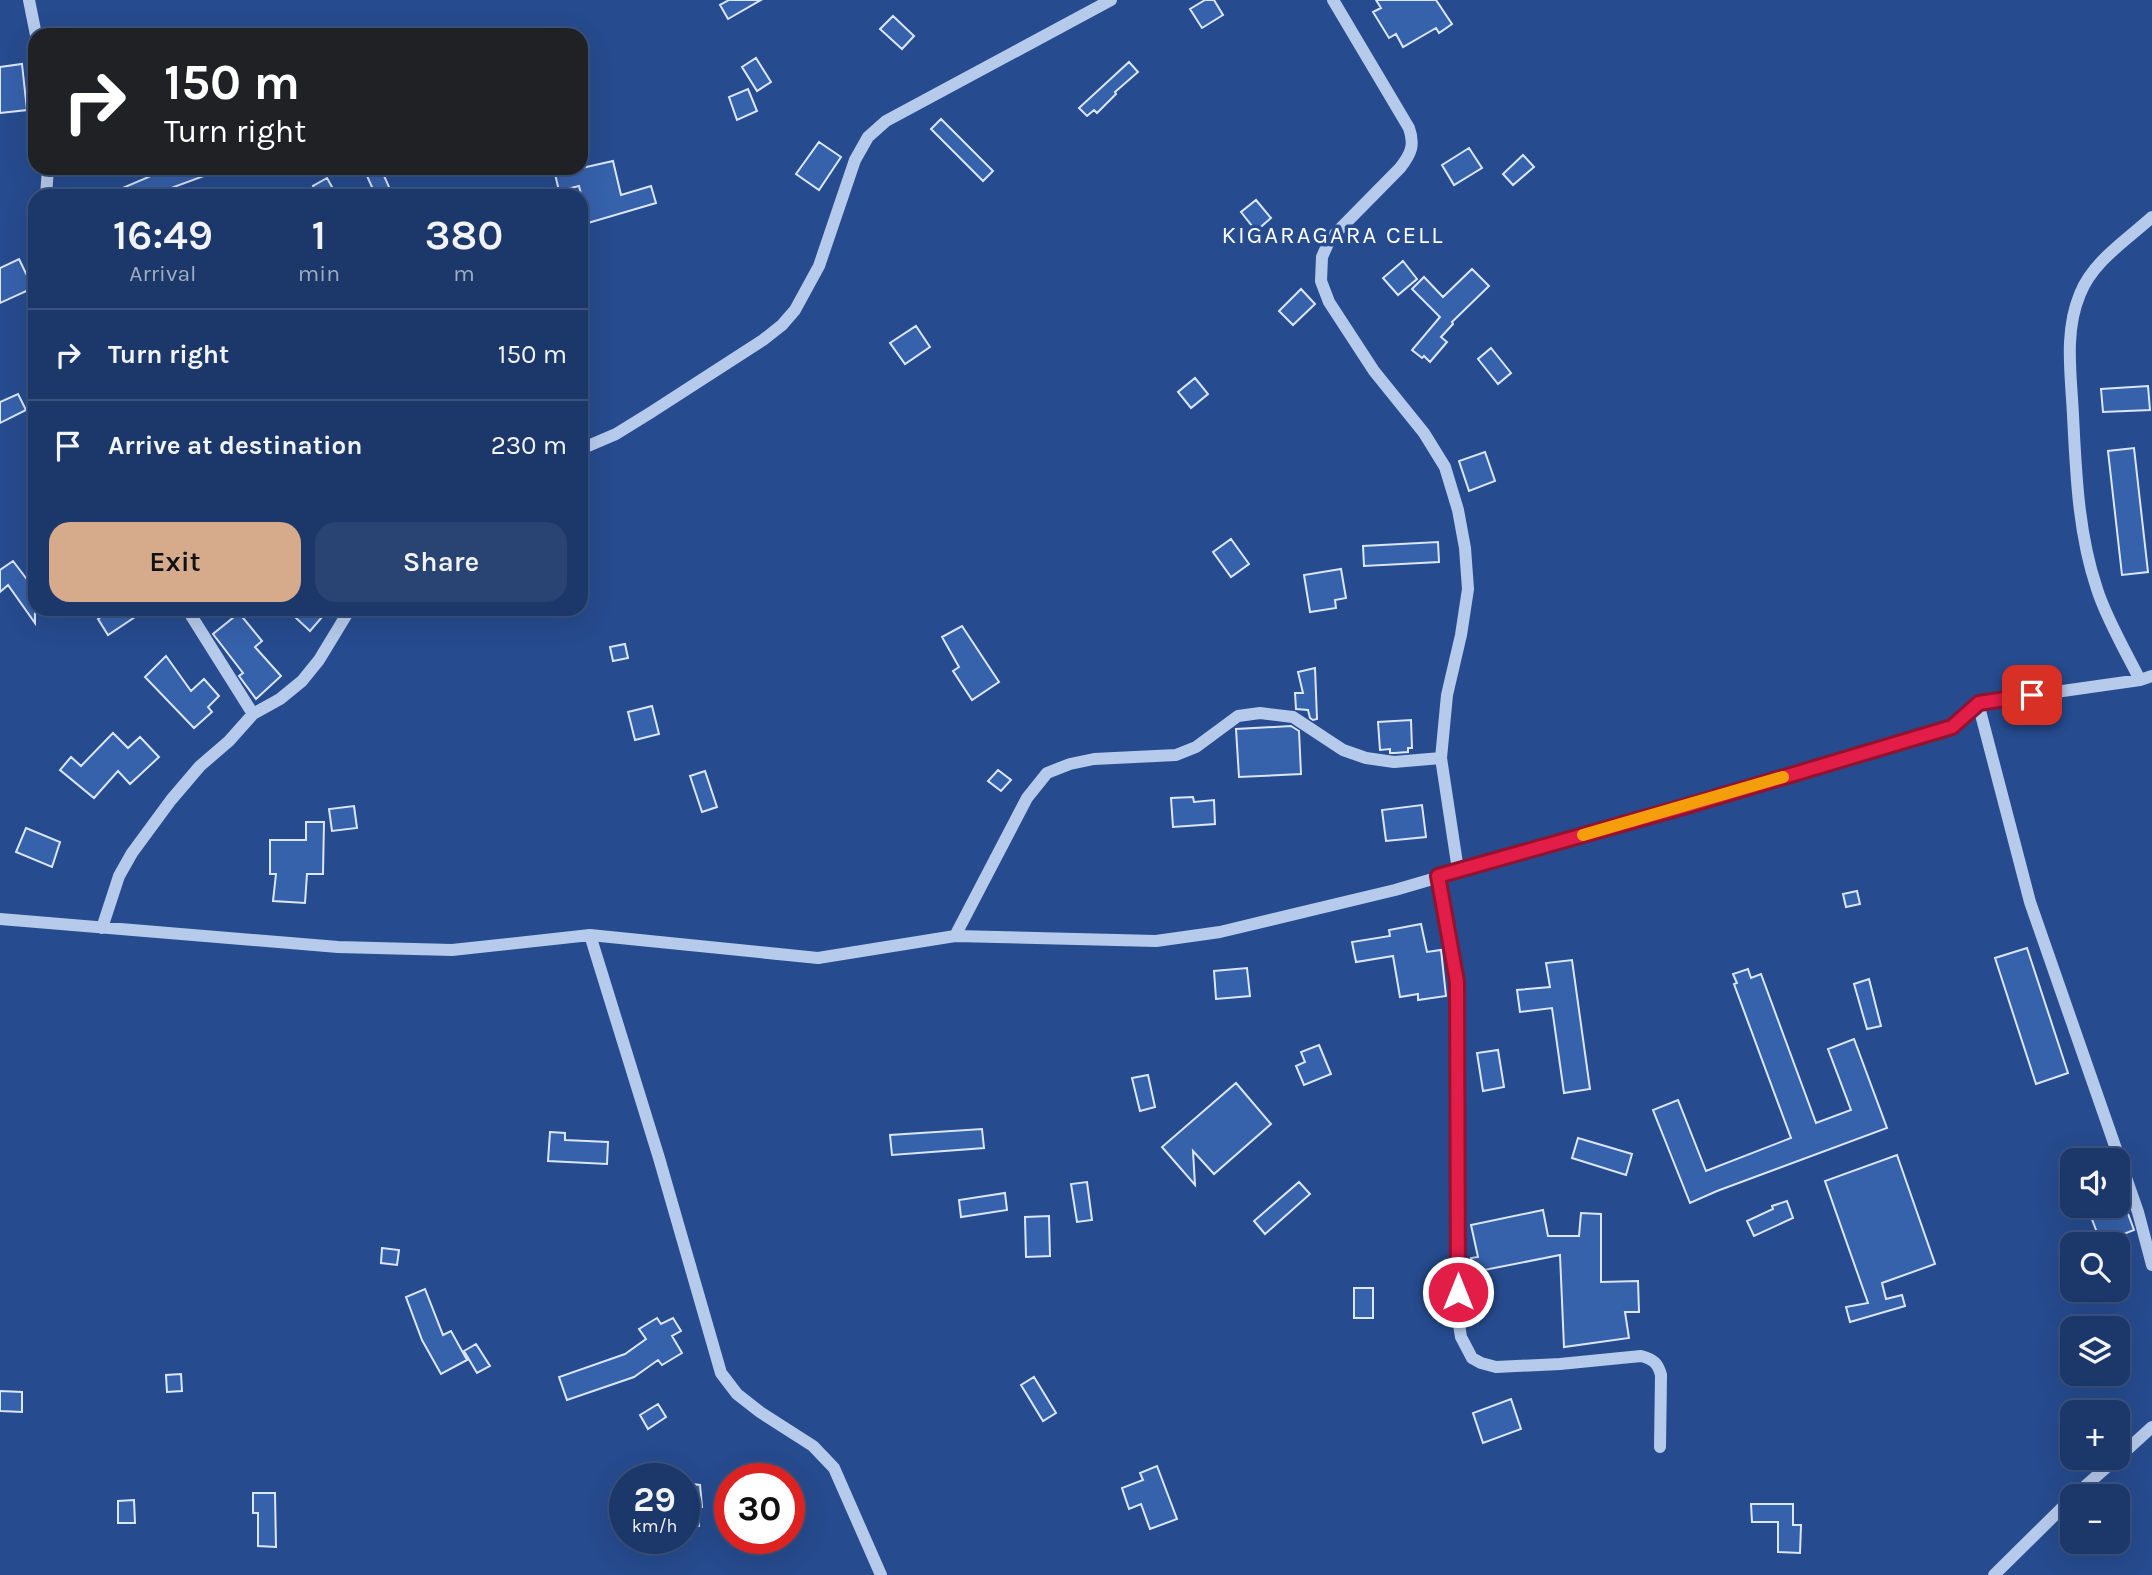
<!DOCTYPE html>
<html lang="en">
<head>
<meta charset="utf-8">
<style>
  body { margin:0; font-family:Karla,sans-serif; background:#294372; color:#f1f3f6; height:100vh; display:flex; flex-direction:column; font-size:26px; white-space:nowrap }
  * { box-sizing:border-box; margin:0 }
  p { font-size:23px; color:#a0acc1 }
  .icon { flex:none; width:38px; height:38px; fill:none; stroke:currentColor; stroke-width:2; stroke-linecap:round; stroke-linejoin:round }
  .map { position:relative; flex:1; overflow:hidden }
  .sheet { position:absolute; left:28px; top:189px; width:560px; height:427px; display:flex; flex-direction:column; background:#1c386a; border-radius:21px; box-shadow:0 7px 28px #0002,0 0 0 2px #3a527e }
  .sheet>* { flex:none }
  .hud { position:absolute; left:28px; top:28px; width:560px; height:147px; border-radius:21px; box-shadow:0 7px 28px #0002,0 0 0 2px #3a527e; background:#202124; color:#fff; overflow:hidden }
  .tools { position:absolute; left:2060px; top:1148px; display:grid; gap:14px }
  .tools a { display:grid; place-items:center; width:70px; height:70px; border-radius:14px; background:#1c386a; box-shadow:0 7px 28px #0002,0 0 0 2px #3a527e; font-size:35px }
  .speed { position:absolute; left:609px; top:1463px; display:flex; gap:14px; font-size:35px; font-weight:700; text-align:center }
  .speed>* { display:grid; place-content:center; width:91px; height:91px; border-radius:50%; background:#1c386a; box-shadow:0 7px 28px #0002,0 0 0 2px #3a527e; line-height:1 }
  .speed small { font-size:18px; font-weight:400 }
  .speed .limit { border:10px solid #d22; background:#fff; color:#111 }
  .pin { position:absolute; display:grid; place-items:center; width:60px; height:60px; color:#fff; margin:-30px; border-radius:14px; box-shadow:0 4px 10px #0006 }
  .me { position:absolute; width:77px; margin:-38px; rotate:0deg; stroke-linejoin:round; filter:drop-shadow(0 0 5px #0008) }
  .turn { display:flex; align-items:center; gap:24px; height:147px; padding:0 21px; font-size:32px }
  .turn .icon { width:91px; height:91px; stroke-width:2.5 }
  .turn b { display:block; font-size:49px; line-height:60px }
  .eta { display:flex; justify-content:space-evenly; align-items:center; height:119px; text-align:center }
  .eta b { font-size:42px; font-weight:600; line-height:49px }
  .primary-button { display:flex; gap:14px; margin-top:auto; padding:14px 21px }
  .primary-button a { flex:1; height:80px; border-radius:21px; background:#d6ab8b; color:#111; font-size:28px; font-weight:600; line-height:80px; text-align:center }
  .primary-button a+a { background:#294372; color:#f1f3f6 }
  ul { padding:0; list-style:none }
  li { display:flex; align-items:center; gap:21px; height:91px; padding:0 21px; border-top:2px solid #3a527e }
  li div { flex:1 }
  li b { display:block; font-size:26px }
  li em { font-style:normal }
  .map>svg:first-child { display:block }
  .building { fill:#3661ab; stroke:#dbe6f8; stroke-width:2 }
  .lines { fill:none; stroke-linecap:round; stroke-linejoin:round }
  .minor { stroke:#b6caeb; stroke-width:12 }
  .route-casing { stroke:#92132f; stroke-width:18 }
  .route { stroke:#e11d48; stroke-width:12 }
  .slow { stroke:#f59e0b; stroke-width:12 }
  .labels { text-anchor:middle; dominant-baseline:central; stroke-width:7; stroke-linejoin:round; paint-order:stroke }
  .quarter-label { font-size:24px; letter-spacing:2px; fill:#fff; stroke:#264b8e }
</style>
</head>
<body>
<div class="map">
<svg width="2152" height="1575" viewBox="0 0 2152 1575">
  <rect width="100%" height="100%" fill="#264b8e"/>
  <path class="building" d="M729,0H761L728,19L720,5Z
    M1205,0H1214L1223,15L1202,28L1190,9Z
    M1376,0H1436L1452,24L1439,33L1436,28L1403,47L1396,34L1389,38L1373,12L1381,8Z
    M893,16L914,36L902,49L880,29Z
    M756,58L771,82L757,91L742,67Z
    M1129,62L1138,72L1115,92L1116,94L1097,113L1094,110L1087,116L1079,108Z
    M22,64L27,110L0,113V67Z
    M748,89L757,111L737,120L729,97Z
    M941,119L993,171L983,181L931,129Z
    M819,142L841,157L819,190L796,174Z
    M1469,148L1482,168L1454,185L1442,165Z
    M1523,155L1534,167L1513,185L1503,174Z
    M613,161L621,195L651,186L656,203L588,223L579,186L559,191L555,174Z
    M149,168H220V170L171,188L174,196H104L151,176Z
    M381,169L393,196H376L367,176Z
    M327,178L337,196H318L313,186Z
    M1256,200L1271,218L1256,231L1241,212Z
    M19,259L33,288L0,303V268Z
    M1403,261L1417,279L1398,295L1383,278Z
    M1472,269L1489,286L1452,322L1453,324L1441,337L1447,342L1430,362L1424,356L1422,358L1412,350L1440,317L1412,289L1424,277L1443,297Z
    M1301,289L1315,304L1293,325L1279,311Z
    M916,326L930,347L905,364L890,343Z
    M1491,348L1511,373L1498,384L1478,359Z
    M1195,378L1208,394L1191,408L1178,392Z
    M2148,386L2150,410L2103,412L2101,389Z
    M18,394L26,410L0,423V402Z
    M2134,448L2148,572L2122,575L2108,451Z
    M1485,452L1495,481L1469,491L1459,461Z
    M1231,539L1249,564L1231,577L1213,552Z
    M1438,542L1439,562L1364,566L1363,546Z
    M13,561L35,590V623L8,585L0,592V570Z
    M1341,569L1346,598L1335,600L1336,608L1310,612L1304,575Z
    M96,609H147L108,635L98,619L101,617Z
    M304,609H329L310,631L296,618Z
    M239,613L262,641L255,647L281,676L256,699L239,676L243,673L213,634Z
    M962,626L999,682L972,700L953,671L959,667L942,637Z
    M625,644L628,658L613,661L610,647Z
    M166,656L191,691L204,679L219,696L208,707L212,712L194,728L145,677Z
    M1315,668L1317,719L1313,720L1310,718L1308,710L1296,709L1295,693H1303L1298,672Z
    M652,706L659,734L635,740L628,712Z
    M1411,720L1412,748H1408V752L1394,753H1390V749L1380,750L1378,722Z
    M1291,726L1299,731L1301,774L1239,777L1236,729Z
    M113,733L128,748L140,737L159,757L130,784L118,771L94,798L60,770L71,757L81,766Z
    M998,770L1011,780L1001,791L988,781Z
    M705,771L717,807L702,812L690,776Z
    M1193,797L1194,802L1214,800L1215,824L1173,827L1171,798Z
    M1422,805L1426,837L1386,841L1382,810Z
    M354,806L357,828L332,831L329,809Z
    M306,822H324L323,874H307L305,903L273,901L276,874H270V840H306Z
    M26,828L60,842L52,867L16,852Z
    M1857,891L1860,904L1846,907L1843,894Z
    M1421,924L1427,952L1441,950L1446,996L1418,1000V994L1400,997L1393,956L1356,962L1352,942L1390,936L1389,930Z
    M2027,948L2068,1073L2036,1084L1995,958Z
    M1572,960L1590,1089L1564,1093L1552,1008L1520,1012L1517,990L1550,987L1546,963Z
    M1247,968L1250,996L1216,999L1214,971Z
    M1748,969L1751,978L1761,974L1816,1123L1851,1110L1828,1049L1854,1039L1887,1128L1717,1191L1690,1203L1653,1110L1678,1100L1706,1171L1791,1138L1734,984L1737,983L1733,974Z
    M1869,979L1881,1026L1867,1029L1854,984Z
    M1319,1045L1331,1074L1304,1085L1296,1066L1305,1062L1301,1052Z
    M1498,1050L1504,1087L1483,1091L1477,1053Z
    M1148,1075L1155,1107L1140,1111L1132,1078Z
    M1236,1083L1271,1124L1214,1174L1193,1151L1195,1185L1162,1147Z
    M982,1129L984,1148L892,1155L890,1135Z
    M550,1132L565,1133V1140L608,1142L607,1164L548,1161Z
    M1578,1138L1632,1154L1626,1175L1572,1158Z
    M1897,1155L1935,1264L1882,1283L1886,1299L1902,1295L1905,1306L1850,1322L1846,1307L1868,1303L1825,1181Z
    M1087,1182L1092,1220L1077,1222L1071,1184Z
    M1299,1182L1310,1194L1265,1234L1254,1221Z
    M1005,1193L1007,1210L961,1217L959,1200Z
    M1787,1201L1793,1218L1754,1236L1747,1221L1773,1209L1772,1206Z
    M2112,1206H2115L2118,1215L2127,1211L2134,1230L2101,1243L2090,1214Z
    M1543,1210L1548,1236H1579L1581,1213L1601,1214V1282L1638,1281L1639,1312H1625L1629,1338L1564,1347L1560,1255L1474,1272L1471,1258L1478,1257L1471,1225Z
    M1049,1216L1050,1256L1026,1257L1025,1217Z
    M382,1248L399,1250L397,1265L381,1263Z
    M1354,1288H1373V1318H1354Z
    M425,1289L443,1335L451,1331L467,1360L441,1374L422,1340L406,1297Z
    M657,1318L661,1324L673,1318L681,1331L672,1336L682,1353L662,1365L658,1360L634,1377L567,1400L559,1377L625,1354L646,1339L639,1329Z
    M476,1344L490,1366L477,1373L464,1351Z
    M181,1374L182,1391L167,1392L166,1375Z
    M1034,1377L1056,1413L1043,1421L1021,1385Z
    M0,1391L22,1392V1412L0,1411Z
    M1511,1399L1521,1429L1483,1443L1473,1413Z
    M658,1404L666,1417L648,1429L640,1415Z
    M1157,1466L1177,1519L1150,1529L1141,1504L1129,1509L1122,1488L1143,1480L1140,1473Z
    M684,1483L700,1485L702,1507H697L699,1526L684,1528Z
    M253,1493H275L276,1547L258,1546V1513H253Z
    M134,1500L135,1523H118V1501Z
    M1751,1504H1793V1525H1801L1800,1553L1778,1552V1522H1752Z"/>
  <g class="lines">
    <path class="minor" d="M29,0L36,35
      M1333,0L1409,128C1415,145 1411,154 1400,168L1330,239L1322,257L1321,281L1329,302L1374,371L1424,433L1445,467L1458,510L1465,548L1468,589L1461,635L1447,695L1441,758L1458,870
      M46,196L48,168
      M581,449L616,434L650,413L763,340L782,325L795,310L819,266L855,160L868,137L886,121L1111,0
      M187,609L253,714
      M2140,680C2126,652 2106,618 2097,589C2078,533 2076,473 2073,415C2071,374 2064,332 2080,294C2093,261 2127,240 2152,217
      M1978,703L2030,902L2138,1212L2152,1265
      M1438,875L1456,982L1458,1318L1461,1337L1472,1358L1481,1363L1496,1367L1560,1364L1641,1356C1653,1359 1658,1363 1661,1375L1660,1447
      M0,919L338,947L452,950L590,935L818,958L955,936L1156,941L1220,932L1395,890L1952,727L1978,703L2140,680L2152,676
      M102,928L119,876L132,853L171,800L200,766L229,741L253,714L280,699L302,681L319,660L350,609
      M590,935L659,1158L721,1373L737,1394L760,1412L813,1446L834,1468L881,1575
      M955,936L1027,798L1047,773L1070,764L1094,759L1176,755L1196,747L1238,716L1260,713L1293,717L1343,750L1366,758L1394,762L1441,758
      M2118,1458L2152,1427
      M2074,1496L2117,1458
      M1994,1575L2072,1498"/>
  </g>
  <g class="lines">
    <g class="route-casing">
      <path id="route" d="M1458,1292L1457,982L1438,876L1690,805L1952,727L1979,703L2032,695"/>
    </g>
    <use href="#route" class="route"/>
    <path class="slow" d="M1583,835L1783,777"/>
  </g>
  <g class="labels">
    <g class="quarter-label">
      <text x="1333" y="235">KIGARAGARA CELL</text>
    </g>
  </g>
</svg>
<div class="tools">
<a><svg class="icon" aria-label="sound" viewBox="0 0 24 24"><path d="M4 9h4l5-4v14l-5-4H4zM17 9q2 3 0 6"/></svg></a>
<a><svg class="icon" aria-label="search" viewBox="0 0 24 24"><circle cx="10" cy="10" r="6"/><path d="M15 15l6 6"/></svg></a>
<a><svg class="icon" aria-label="layers" viewBox="0 0 24 24"><path d="M12 4l9 5-9 5-9-5zM3 14l9 5 9-5"/></svg></a>
<a>+</a>
<a>−</a>
</div>
<div class="speed"><div>29<small>km/h</small></div><div class="limit">30</div></div>
<div class="pin" style="left:2032px;top:695px;background:#d93025"><svg class="icon" aria-label="arrive" viewBox="0 0 24 24"><path d="M6 21V4h12l-3 4 3 4H6"/></svg></div>
<svg class="me" style="left:1458px;top:1292px" viewBox="-20 -20 40 40"><circle r="17" fill="#e11d48" stroke="#fff" stroke-width="3"/><path d="M0-11L8 9 0 5-8 9z" fill="#fff"/></svg>
<div class="hud">
<div class="turn"><svg class="icon" aria-label="right" viewBox="0 0 24 24"><path d="M7 20v-9h11M14 6l5 5-5 5"/></svg><div><b>150 m</b>Turn right</div></div>
</div>
<section class="sheet">
<div class="eta">
<div><b>16:49</b><p>Arrival</p></div>
<div><b>1</b><p>min</p></div>
<div><b>380</b><p>m</p></div>
</div>
<ul>
<li><svg class="icon" aria-label="right" viewBox="0 0 24 24"><path d="M7 20v-9h11M14 6l5 5-5 5"/></svg><div><b>Turn right</b></div><em>150 m</em></li>
<li><svg class="icon" aria-label="arrive" viewBox="0 0 24 24"><path d="M6 21V4h12l-3 4 3 4H6"/></svg><div><b>Arrive at destination</b></div><em>230 m</em></li>
</ul>
<div class="primary-button"><a>Exit</a><a>Share</a></div>
</section>
</div>
</body>
</html>
